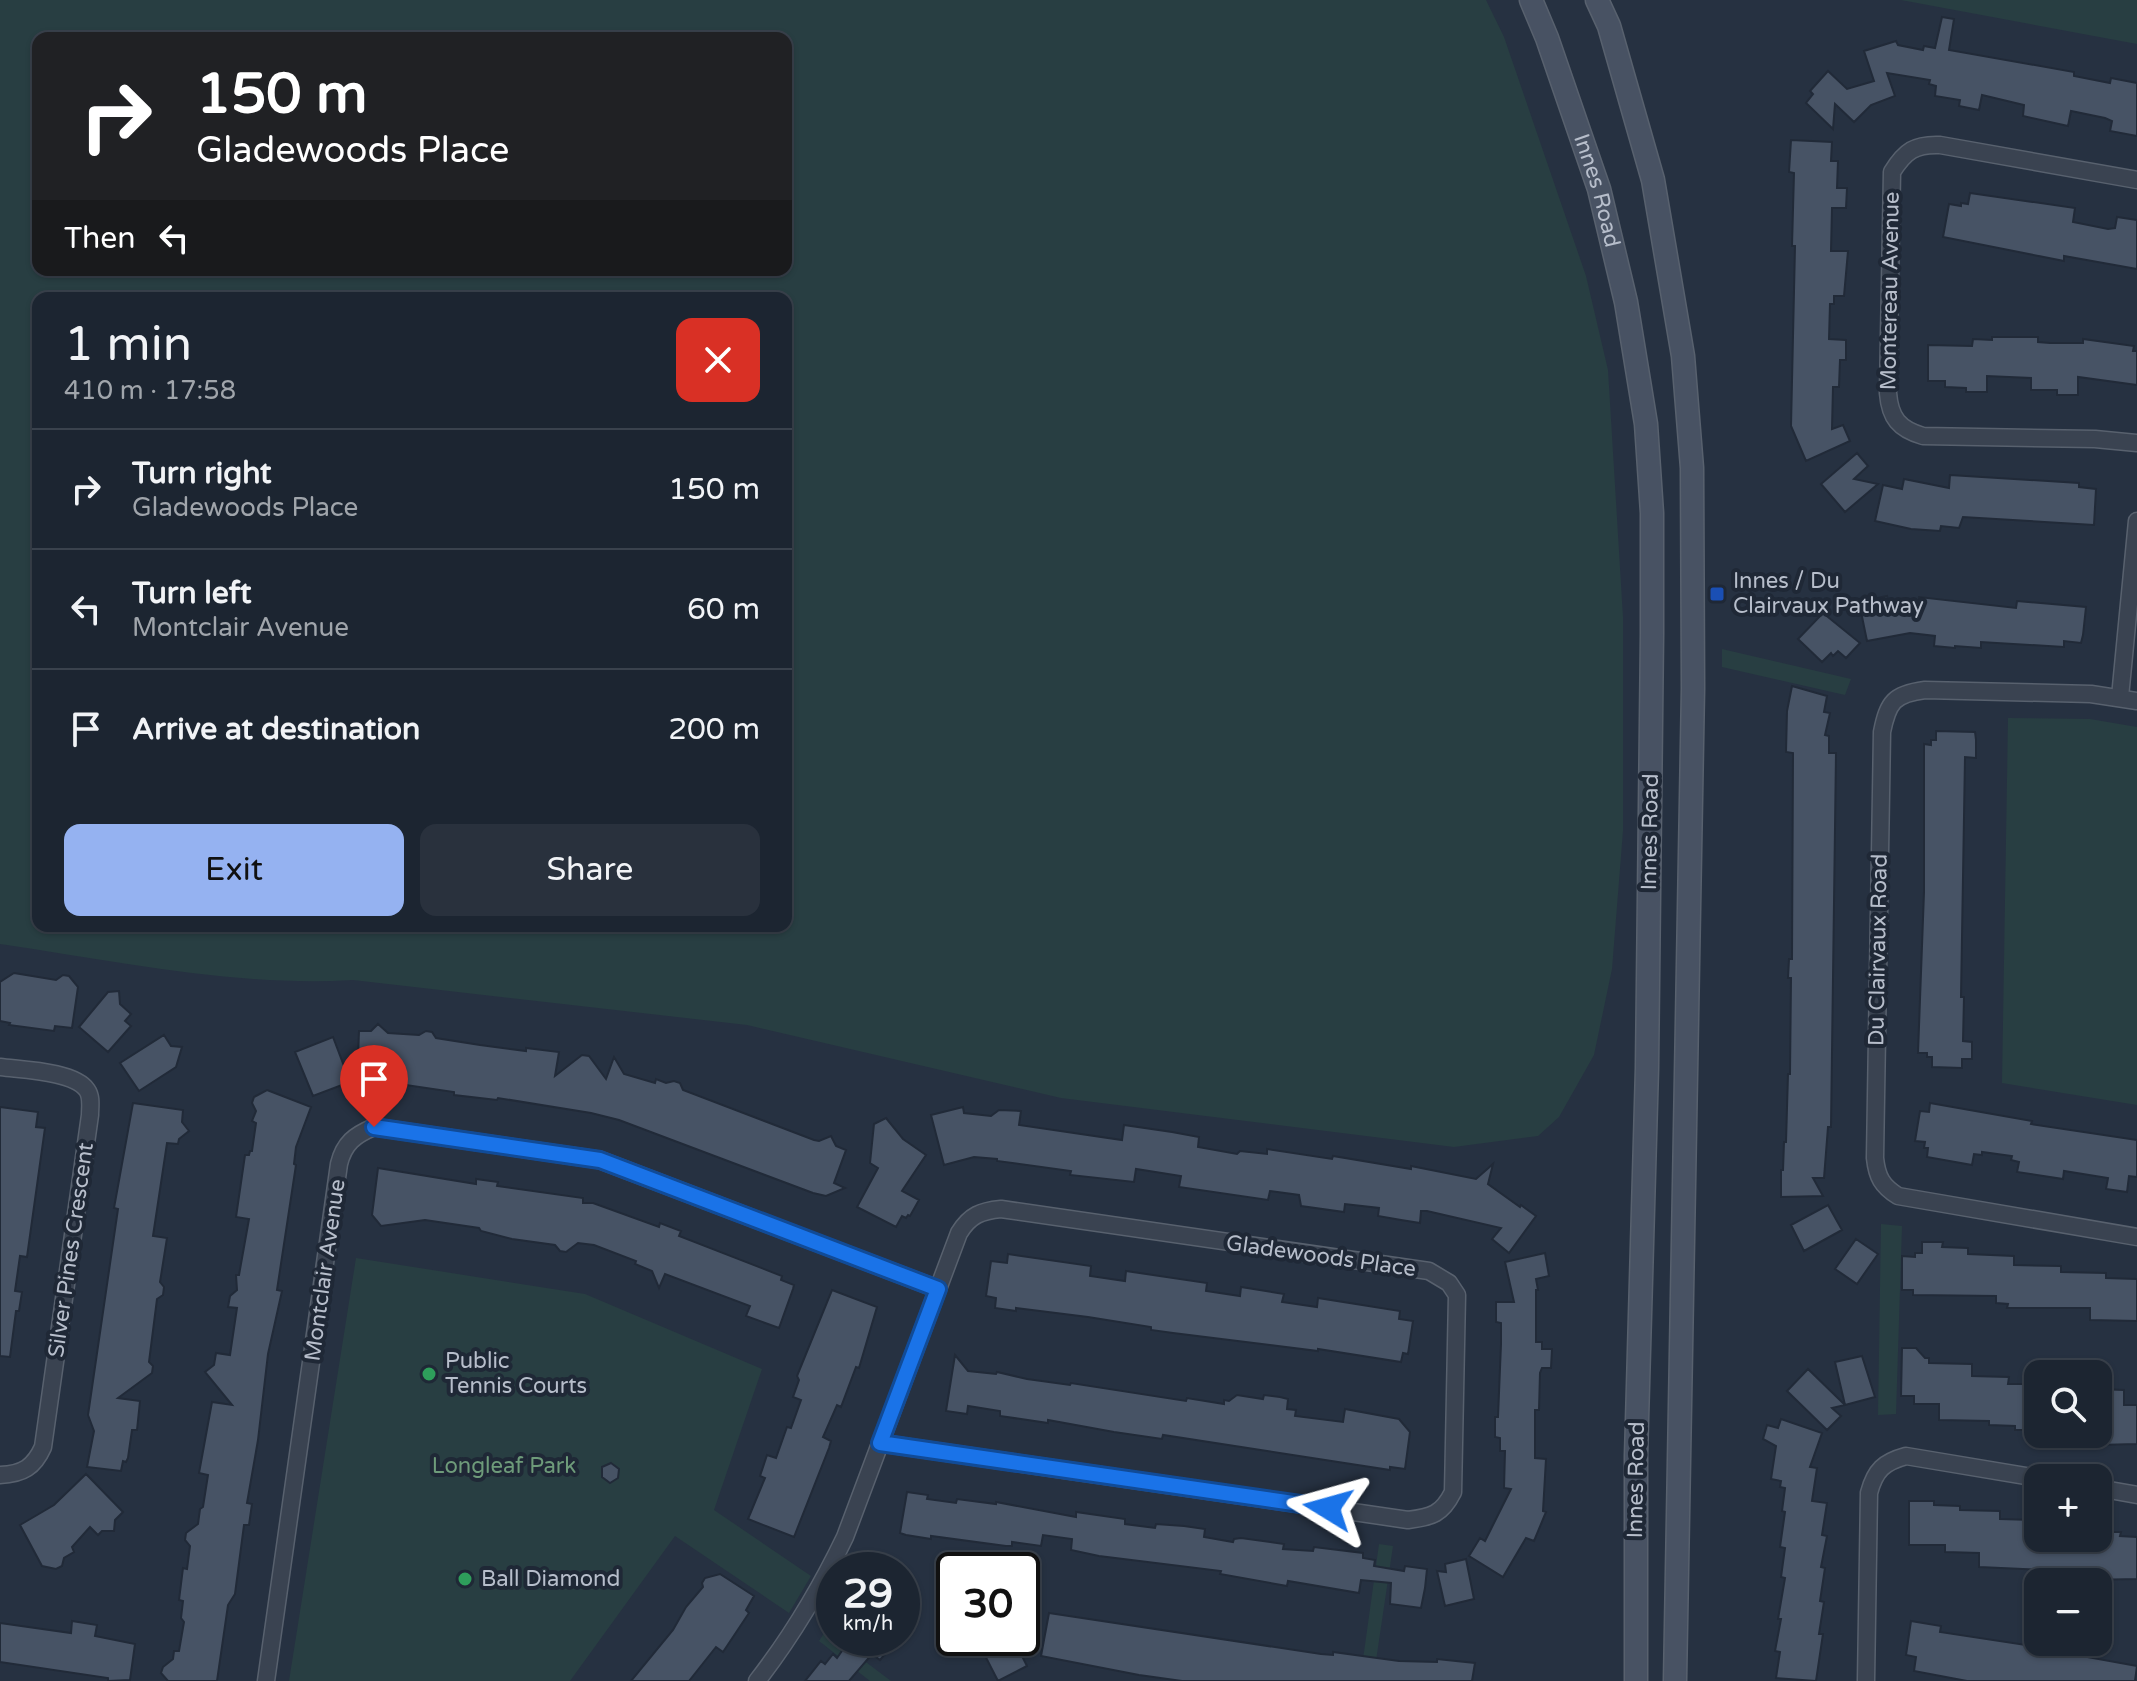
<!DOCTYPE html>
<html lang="en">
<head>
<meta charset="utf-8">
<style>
  body { margin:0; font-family:"Varela Round",sans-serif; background:#29313d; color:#f1f3f6; height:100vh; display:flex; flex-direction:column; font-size:30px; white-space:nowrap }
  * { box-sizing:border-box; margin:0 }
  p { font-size:26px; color:#a0a5ab }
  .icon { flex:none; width:44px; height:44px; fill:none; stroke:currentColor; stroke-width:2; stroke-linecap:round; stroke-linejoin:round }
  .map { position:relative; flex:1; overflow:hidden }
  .side { position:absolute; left:32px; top:292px; width:760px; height:640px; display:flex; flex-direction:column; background:#1c2531; border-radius:16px; box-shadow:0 2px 6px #0004,0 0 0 2px #3a424d }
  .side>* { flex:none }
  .hud { position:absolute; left:32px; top:32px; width:760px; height:244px; border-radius:16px; box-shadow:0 2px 6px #0004,0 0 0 2px #3a424d; background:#202124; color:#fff; overflow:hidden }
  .fabs { position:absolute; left:2024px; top:1360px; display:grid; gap:16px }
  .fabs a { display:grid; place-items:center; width:88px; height:88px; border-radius:16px; background:#1c2531; box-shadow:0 2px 6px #0004,0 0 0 2px #3a424d; font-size:40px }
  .speed { position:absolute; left:816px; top:1552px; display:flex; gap:16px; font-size:40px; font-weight:700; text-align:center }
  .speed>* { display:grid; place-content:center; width:104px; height:104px; border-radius:50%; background:#1c2531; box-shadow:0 2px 6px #0004,0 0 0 2px #3a424d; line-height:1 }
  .speed small { font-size:20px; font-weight:400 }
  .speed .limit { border:4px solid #111; border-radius:12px; background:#fff; color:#111 }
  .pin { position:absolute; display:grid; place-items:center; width:68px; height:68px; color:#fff; margin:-82px -34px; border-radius:50% 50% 50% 0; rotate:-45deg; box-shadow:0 0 8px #0007 }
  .pin .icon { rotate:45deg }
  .me { position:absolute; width:88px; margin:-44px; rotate:278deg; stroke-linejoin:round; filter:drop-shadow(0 0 6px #0008) }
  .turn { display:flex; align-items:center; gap:28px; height:168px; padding:0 32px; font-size:36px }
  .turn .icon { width:104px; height:104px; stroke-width:2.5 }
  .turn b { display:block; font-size:56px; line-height:68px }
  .then { display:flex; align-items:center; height:76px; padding:0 32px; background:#0003; gap:16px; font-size:30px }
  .round { display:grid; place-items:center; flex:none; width:84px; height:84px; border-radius:16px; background:#29313d }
  .head { display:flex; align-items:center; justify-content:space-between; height:136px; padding:0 32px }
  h1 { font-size:48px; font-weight:600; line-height:60px }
  .cta { display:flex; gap:16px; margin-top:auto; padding:16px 32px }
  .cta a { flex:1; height:92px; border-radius:16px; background:#95b2f1; color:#111; font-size:32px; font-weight:600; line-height:92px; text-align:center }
  .cta a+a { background:#29313d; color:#f1f3f6 }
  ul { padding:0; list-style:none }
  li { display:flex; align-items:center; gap:24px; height:120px; padding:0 32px; border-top:2px solid #3a424d }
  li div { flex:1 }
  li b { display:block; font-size:30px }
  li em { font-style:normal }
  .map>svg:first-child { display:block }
  .green { fill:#283e42; fill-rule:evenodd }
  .building { fill:#475365; stroke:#212a38; stroke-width:2 }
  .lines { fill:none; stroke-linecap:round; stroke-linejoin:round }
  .street-casing { stroke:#58616e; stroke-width:19 }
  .secondary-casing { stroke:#58616e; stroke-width:25 }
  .street { stroke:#3a4351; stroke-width:16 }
  .secondary { stroke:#485263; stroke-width:22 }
  .route-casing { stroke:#114b97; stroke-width:20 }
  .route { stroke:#1a73e8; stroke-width:14 }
  .transit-dot { fill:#1a4fb4; stroke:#1f2836; stroke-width:3 }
  .leisure-dot { fill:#2e9e5b; stroke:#1f2836; stroke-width:3 }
  .labels { text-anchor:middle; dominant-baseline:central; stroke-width:8; stroke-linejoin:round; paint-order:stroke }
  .street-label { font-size:22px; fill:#b7becb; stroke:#1f2836 }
  .poi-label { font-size:22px; fill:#b7becb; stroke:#1f2836; text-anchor:start }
  .park-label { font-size:22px; fill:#6e9b7a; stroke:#1f2836 }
</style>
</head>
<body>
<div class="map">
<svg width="2137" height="1681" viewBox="0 0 2137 1681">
  <rect width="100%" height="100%" fill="#263141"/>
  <path class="green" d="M0,0H1486L1504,37L1586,276L1608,370L1623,617V831L1612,969L1594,1055L1559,1117L1538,1136L1454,1147L1061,1098L747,1025L353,980C235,987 117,961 0,944ZM38,38H786V270H38ZM38,298H786V926H38Z
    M1901,0H2137V44Z
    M1722,649L1851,679L1845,695L1722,667Z
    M2008,718L2090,719L2137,727V1105L2002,1083Z
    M1881,1224L1902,1226L1896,1414L1878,1415Z
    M356,1258L585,1294L762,1369L714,1510L811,1576L789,1613L675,1536L570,1681H289Z
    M1379,1544L1393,1546L1373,1681H1360Z
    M826,1630L834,1638L891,1681H870L819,1641Z"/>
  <path class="building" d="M1942,17L1954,19L1949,50L2074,72V76L2110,83L2111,78L2137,83V136L2110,131L2112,121L2105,118L2071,111L2068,126L2023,116L2024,105L1982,95L1979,110L1959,106L1960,100L1935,96L1936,86L1929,84L1930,80L1887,73L1895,96L1871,105L1854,122L1835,104L1833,129L1806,103L1813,94L1810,91L1828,71L1847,89L1874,81L1864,51L1896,41L1898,45L1923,50L1924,46L1935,48Z
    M1791,140L1832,142L1831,161H1838L1837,188H1847L1846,208H1832L1831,251H1848L1844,296H1834V304H1830L1829,339L1846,340V360H1840L1839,387H1833L1832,429L1843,425L1850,441L1806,461L1791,426L1795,246H1792L1794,173L1789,172Z
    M1970,193L2075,208L2073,222L2108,229L2115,228L2117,217L2137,220V269L2064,256V261L1943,237L1949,204L1961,206V203L1968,204Z
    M1992,337H2038V342L2050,343H2083V339L2134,346L2133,351H2137V385L2078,377V395H2057V390H2031V378L1987,376V392H1966V388L1945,387V381H1928V345L1972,346L1973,339L1992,340Z
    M1857,453L1868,466L1854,479L1878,484L1845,512L1821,484Z
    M1950,475L2079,483V487L2096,489L2094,525L1963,517L1959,528L1941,526L1940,531L1911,529L1875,521L1883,485L1902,489L1904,479L1949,488Z
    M1887,596L1891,614L1918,609L1919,597L2016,608L2017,601L2086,607L2083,635L2081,643L2064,641V647L1981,642V648L1955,646V648L1934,646L1935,636L1910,633L1867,641L1859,602Z
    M1823,613L1860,643L1846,658L1838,651L1833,656L1831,653L1822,662L1798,639Z
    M1792,686L1827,696L1824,712L1830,713L1825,735L1829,736V753H1836L1831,1127H1828L1824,1178H1813L1823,1196L1781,1197V1170H1783L1784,1142H1786L1788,1074H1790L1791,978H1788L1789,959H1792L1793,753L1786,752L1787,711Z
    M1936,731L1975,732L1976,740V758L1965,757L1961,997H1964L1963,1041L1972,1042V1059H1962V1068L1932,1067V1057H1927V1053H1918L1924,892V744L1931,745V740H1936Z
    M14,973L56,980L63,975L69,976L78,987L72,1028L55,1026L54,1031L9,1025L10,1023L0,1021V982Z
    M119,991L120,1004L131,1014L125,1021L131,1026L108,1052L79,1027L108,992Z
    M378,1024L388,1033L419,1035L426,1031L432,1032L436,1038L480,1045L526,1051V1048L559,1052L555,1076L582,1055L589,1056L606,1079L614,1057L624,1074L655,1083L656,1079L666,1083L674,1081L680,1083L683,1090L814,1140L819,1141L831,1136L836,1146L846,1150L834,1183L845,1188L826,1196L813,1193L619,1120L591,1113L498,1098L497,1100L454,1095V1092L399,1084L357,1082L359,1031H371Z
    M164,1035L171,1046L182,1047L176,1067L139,1091L120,1063Z
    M333,1037L350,1082L313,1096L295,1052Z
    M267,1090L311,1107L296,1147L294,1164L296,1165L277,1290L282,1291L268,1354L258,1440L247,1503L252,1504L249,1525H244L235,1594L228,1605L217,1681H168L161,1673L163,1667L173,1659L174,1651H179L184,1622L181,1618L183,1601L179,1600L183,1568L187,1569L190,1546L185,1540L186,1533L198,1524L200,1509L203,1507L208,1475L199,1473L212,1402L232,1405L205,1372L214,1365L216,1353L230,1355L237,1308L228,1307L230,1296L237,1290L236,1275H239L249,1219L236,1217L245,1155H249L250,1151H252L256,1123L252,1121L256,1111L252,1103L254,1097Z
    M133,1103L183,1110L182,1122L189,1131L179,1139L178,1144L167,1143L153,1236L167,1238L160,1282L164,1287L163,1295L157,1299L149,1362L153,1366L152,1373L118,1398L140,1401L137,1430H132L128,1458L126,1462L123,1461L121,1471L87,1467L94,1431L88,1415L118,1209L114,1208Z
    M1930,1103L2032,1121L2031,1124L2137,1140V1177L2129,1176L2127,1192L2106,1189L2108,1178L2064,1171L2063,1179L2017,1172L2019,1162L2011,1160L2012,1156L1982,1152V1155L1974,1154L1972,1165L1927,1157L1928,1148H1924L1925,1142L1915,1141L1920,1111L1929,1112Z
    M0,1107L38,1112L36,1127L45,1128L27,1257L20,1256L15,1291L22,1292L19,1311H16L10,1357L0,1356Z
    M963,1107L964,1113L991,1116L999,1110L1021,1111L1019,1125L1122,1140L1124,1125L1172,1132L1199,1137L1198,1147L1237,1154L1240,1151L1267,1154V1149L1332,1159L1333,1156L1411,1169V1166L1476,1179L1493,1164L1488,1184L1520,1207L1521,1205L1536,1216L1509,1253L1492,1239L1501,1228L1427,1211H1421L1420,1223L1401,1220L1378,1216L1379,1208L1345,1204L1344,1212L1301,1206L1299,1195L1270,1191L1268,1200L1179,1187L1181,1176L1136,1169L1134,1182L1070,1175L1071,1171L997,1161V1159L974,1157L944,1165L931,1115Z
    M886,1118L903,1139L926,1155L902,1191L919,1200L910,1216L908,1215L906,1218L902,1216L896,1227L857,1207L878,1168L870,1163L874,1124Z
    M378,1168L476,1184V1179L498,1182L497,1186L583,1198V1203H593L659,1227L660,1223L681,1231L679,1236L782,1276L781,1280L794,1285L793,1289L779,1328L746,1316L750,1306L665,1274L659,1288L652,1271L635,1264L636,1261L594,1245L578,1243L566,1252L560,1251L555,1245L512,1239L481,1231L479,1228L425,1220L381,1226L372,1215Z
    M1828,1205L1842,1230L1804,1251L1791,1225Z
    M1856,1239L1878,1254L1857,1284L1835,1269Z
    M1922,1242H1943L1942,1247L1968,1248V1254L2014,1256V1265L2061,1266V1272L2106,1273V1278L2137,1279V1321L2090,1320V1308H2007L2008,1304L1996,1303V1296L1913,1295V1290H1902V1256L1915,1257V1253H1922Z
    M1545,1253L1549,1276L1536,1279L1538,1290H1536V1342H1542V1349H1552L1551,1368H1542L1540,1373L1539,1410H1535V1458L1546,1459L1543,1511L1546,1512L1534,1541L1526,1538L1503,1577L1469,1556L1480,1538L1485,1541L1511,1489L1504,1488L1505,1451H1500V1438L1495,1437V1417H1498L1501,1344V1323L1496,1322V1302H1514L1505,1262Z
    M1008,1254L1091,1266L1090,1276L1125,1281L1126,1271L1207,1283L1206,1291L1240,1296L1241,1287L1284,1294L1282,1302L1317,1307L1318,1298L1400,1311L1399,1319L1413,1321L1408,1354L1403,1353L1401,1362L1318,1349V1351L1173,1333L1151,1330V1327L1088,1317L1016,1308V1311L995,1308L996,1298L986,1296L991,1261L1007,1263Z
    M832,1290L877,1307L859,1368L856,1367L841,1407L837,1405L823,1437L831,1441L829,1448L794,1537L748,1519L765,1478L760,1476L767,1455L776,1458L787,1427L791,1428L801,1400L793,1397L799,1380L797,1376Z
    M1902,1348H1916L1925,1358H1929V1363L1972,1364V1376L2009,1377L2008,1384H2038V1423H2034L2033,1430H2015V1426L1989,1425V1421L1939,1420V1404H1914V1396H1901Z
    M955,1355L968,1371L996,1374L997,1372L1027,1379L1070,1385L1071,1383L1186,1401L1187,1398L1224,1404V1400L1229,1401L1237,1395L1263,1399L1264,1395L1280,1397L1288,1399L1287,1409L1296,1410L1295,1416L1343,1422L1345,1409L1399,1419L1410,1432L1405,1469L1390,1467V1470L1163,1435L1162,1439L1114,1432L1048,1420V1423L1000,1416V1411L968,1406L967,1414L946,1411Z
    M1862,1356L1875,1397L1845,1405L1835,1362Z
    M1808,1369L1845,1405L1832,1408L1841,1416L1827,1430L1787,1391Z
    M2098,1389L2124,1390V1405H2137V1444L2098,1445Z
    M1781,1419L1822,1433L1810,1467L1817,1468L1812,1501L1827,1503L1822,1535L1827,1536L1821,1567L1825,1568L1820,1601L1824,1602L1819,1634H1823L1816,1681L1776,1678L1780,1652L1775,1651L1781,1619H1778L1785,1578L1781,1577L1785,1548L1780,1547L1785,1512L1782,1511L1785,1488L1780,1487L1781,1481L1771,1479L1776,1446L1763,1439L1767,1425L1778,1428Z
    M611,1463L619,1469L618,1478L610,1483L602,1477V1467Z
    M86,1474L123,1512L115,1520L114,1531H102L98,1535L90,1527L72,1547L74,1552L64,1558L62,1566L56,1569L42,1566L20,1525L54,1505Z
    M907,1492L928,1495L927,1499L956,1503L957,1499L996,1504V1502L1076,1517V1512L1125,1519V1524L1155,1528L1156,1524L1184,1526L1205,1529L1204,1537L1233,1542L1234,1539L1241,1538L1284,1544L1283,1549L1313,1551L1314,1547L1363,1553V1558L1375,1560L1374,1566L1404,1571L1405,1566L1427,1569L1425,1588L1421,1608L1390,1604L1391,1583L1361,1580L1359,1593L1288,1581L1287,1586L1220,1574L1221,1571L1099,1556L1071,1550L1072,1539L1043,1535L1041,1546L1012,1542V1546H1006L931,1536V1539L906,1535L900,1533Z
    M1909,1501H1934V1505L1960,1506V1510L2000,1511V1519L2038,1520V1538H2102V1532H2121L2120,1536L2137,1537V1579L2089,1580V1572L1979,1567V1553L1945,1552V1545H1909Z
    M1466,1559L1474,1599L1445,1606L1437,1571L1446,1572L1445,1564Z
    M720,1574L754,1596L746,1610L749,1613L723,1652L716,1647L689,1681H631L673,1630L686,1607L703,1587L702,1583L705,1578Z
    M1049,1613L1321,1654L1333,1655V1652L1399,1661L1437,1662V1659L1475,1663L1472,1681H1182L1139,1675L1041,1656Z
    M72,1621L97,1625L95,1636L135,1644L130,1680L108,1681V1678L0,1662V1623L71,1633Z
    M1911,1621L1941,1626L1940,1632L2065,1651V1653L2137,1666L2135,1681H1967L1914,1671L1916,1657L1906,1655Z
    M851,1638H898L880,1660L872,1654L849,1681H805L821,1661L825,1664L833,1654L837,1658Z
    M976,1638H1013L1027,1666L998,1681Z"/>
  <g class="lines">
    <g class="street-casing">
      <path id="street" d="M2137,180L1940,145C1915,144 1905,151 1892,172L1888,393C1890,418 1899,429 1923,436L2095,439L2137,443
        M2120,697L2137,521
        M2137,701L2091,694L1925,690C1894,694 1888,702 1882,732L1875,1158C1877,1177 1882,1186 1898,1196L2137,1237
        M0,1067C22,1070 74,1071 87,1090C92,1097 90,1107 90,1115L43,1447C34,1467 23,1474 0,1475
        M2098,1488L2137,1495
        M266,1681L339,1164C344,1143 355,1135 374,1127L600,1160L938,1289
        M757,1681C792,1636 820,1589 845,1537L959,1233C970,1215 981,1211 1001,1209L1429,1271L1449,1283L1457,1295L1453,1492C1442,1514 1432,1517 1408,1520L880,1443
        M1866,1681L1869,1493C1875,1470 1884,1462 1906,1456L2038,1478"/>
    </g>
    <g class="secondary-casing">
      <g id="secondary">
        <path id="s1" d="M1531,0L1547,38L1599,189L1626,302L1646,424L1652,513V634L1647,1068L1636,1456V1681"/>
        <path d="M1597,0L1609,26L1653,180L1683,356L1692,468L1693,688L1675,1681"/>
      </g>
    </g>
    <use href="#street" class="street"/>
    <use href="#secondary" class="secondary"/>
  </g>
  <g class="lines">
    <g class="route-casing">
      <path id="route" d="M374,1127L600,1160L938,1289L880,1443L1328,1508"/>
    </g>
    <use href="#route" class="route"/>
  </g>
  <rect class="transit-dot" x="1709" y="586" width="16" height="16" rx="4"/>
  <g class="leisure-dot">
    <circle cx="429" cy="1374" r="8"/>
    <circle cx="465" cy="1579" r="8"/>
  </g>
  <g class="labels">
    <g class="street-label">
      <text stroke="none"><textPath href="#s1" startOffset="202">Innes Road</textPath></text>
      <text transform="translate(1890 291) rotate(-89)">Montereau Avenue</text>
      <text transform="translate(1650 832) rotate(-89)">Innes Road</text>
      <text transform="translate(1878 950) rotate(-89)">Du Clairvaux Road</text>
      <text transform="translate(71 1250) rotate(-82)">Silver Pines Crescent</text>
      <text transform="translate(1321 1256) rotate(8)">Gladewoods Place</text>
      <text transform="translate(325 1270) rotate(-82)">Montclair Avenue</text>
      <text transform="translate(1636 1480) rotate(-89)">Innes Road</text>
    </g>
    <g class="poi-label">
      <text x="1733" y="581">Innes / Du<tspan x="1733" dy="25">Clairvaux Pathway</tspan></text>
      <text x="445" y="1361">Public<tspan x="445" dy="25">Tennis Courts</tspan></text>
      <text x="481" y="1579">Ball Diamond</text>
    </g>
    <g class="park-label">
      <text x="504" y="1466">Longleaf Park</text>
    </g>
  </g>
</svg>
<div class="fabs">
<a><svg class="icon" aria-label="search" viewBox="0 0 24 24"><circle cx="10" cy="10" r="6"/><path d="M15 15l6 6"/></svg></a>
<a>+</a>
<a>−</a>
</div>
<div class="speed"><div>29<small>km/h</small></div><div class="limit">30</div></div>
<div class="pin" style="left:374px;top:1127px;background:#d93025"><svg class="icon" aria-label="arrive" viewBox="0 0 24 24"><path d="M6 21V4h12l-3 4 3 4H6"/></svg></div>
<svg class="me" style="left:1328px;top:1508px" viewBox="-20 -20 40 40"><path d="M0-17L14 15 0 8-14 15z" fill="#1a73e8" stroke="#fff" stroke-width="4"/></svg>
<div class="hud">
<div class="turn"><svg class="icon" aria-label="right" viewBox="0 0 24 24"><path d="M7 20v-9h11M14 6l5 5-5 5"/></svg><div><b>150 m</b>Gladewoods Place</div></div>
<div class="then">Then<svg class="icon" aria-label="left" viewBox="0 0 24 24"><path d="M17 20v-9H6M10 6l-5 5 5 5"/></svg></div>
</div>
<section class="side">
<div class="head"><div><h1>1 min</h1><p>410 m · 17:58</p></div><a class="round" style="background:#d93025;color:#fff"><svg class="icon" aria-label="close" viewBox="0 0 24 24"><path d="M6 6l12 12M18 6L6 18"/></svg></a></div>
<ul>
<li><svg class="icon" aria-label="right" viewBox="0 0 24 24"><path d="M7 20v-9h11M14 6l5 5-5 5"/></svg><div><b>Turn right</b><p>Gladewoods Place</p></div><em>150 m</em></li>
<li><svg class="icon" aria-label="left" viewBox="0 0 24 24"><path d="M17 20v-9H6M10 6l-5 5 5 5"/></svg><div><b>Turn left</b><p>Montclair Avenue</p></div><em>60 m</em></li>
<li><svg class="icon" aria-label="arrive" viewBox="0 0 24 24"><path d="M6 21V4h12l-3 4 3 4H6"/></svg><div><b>Arrive at destination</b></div><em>200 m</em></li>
</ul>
<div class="cta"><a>Exit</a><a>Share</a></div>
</section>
</div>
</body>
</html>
